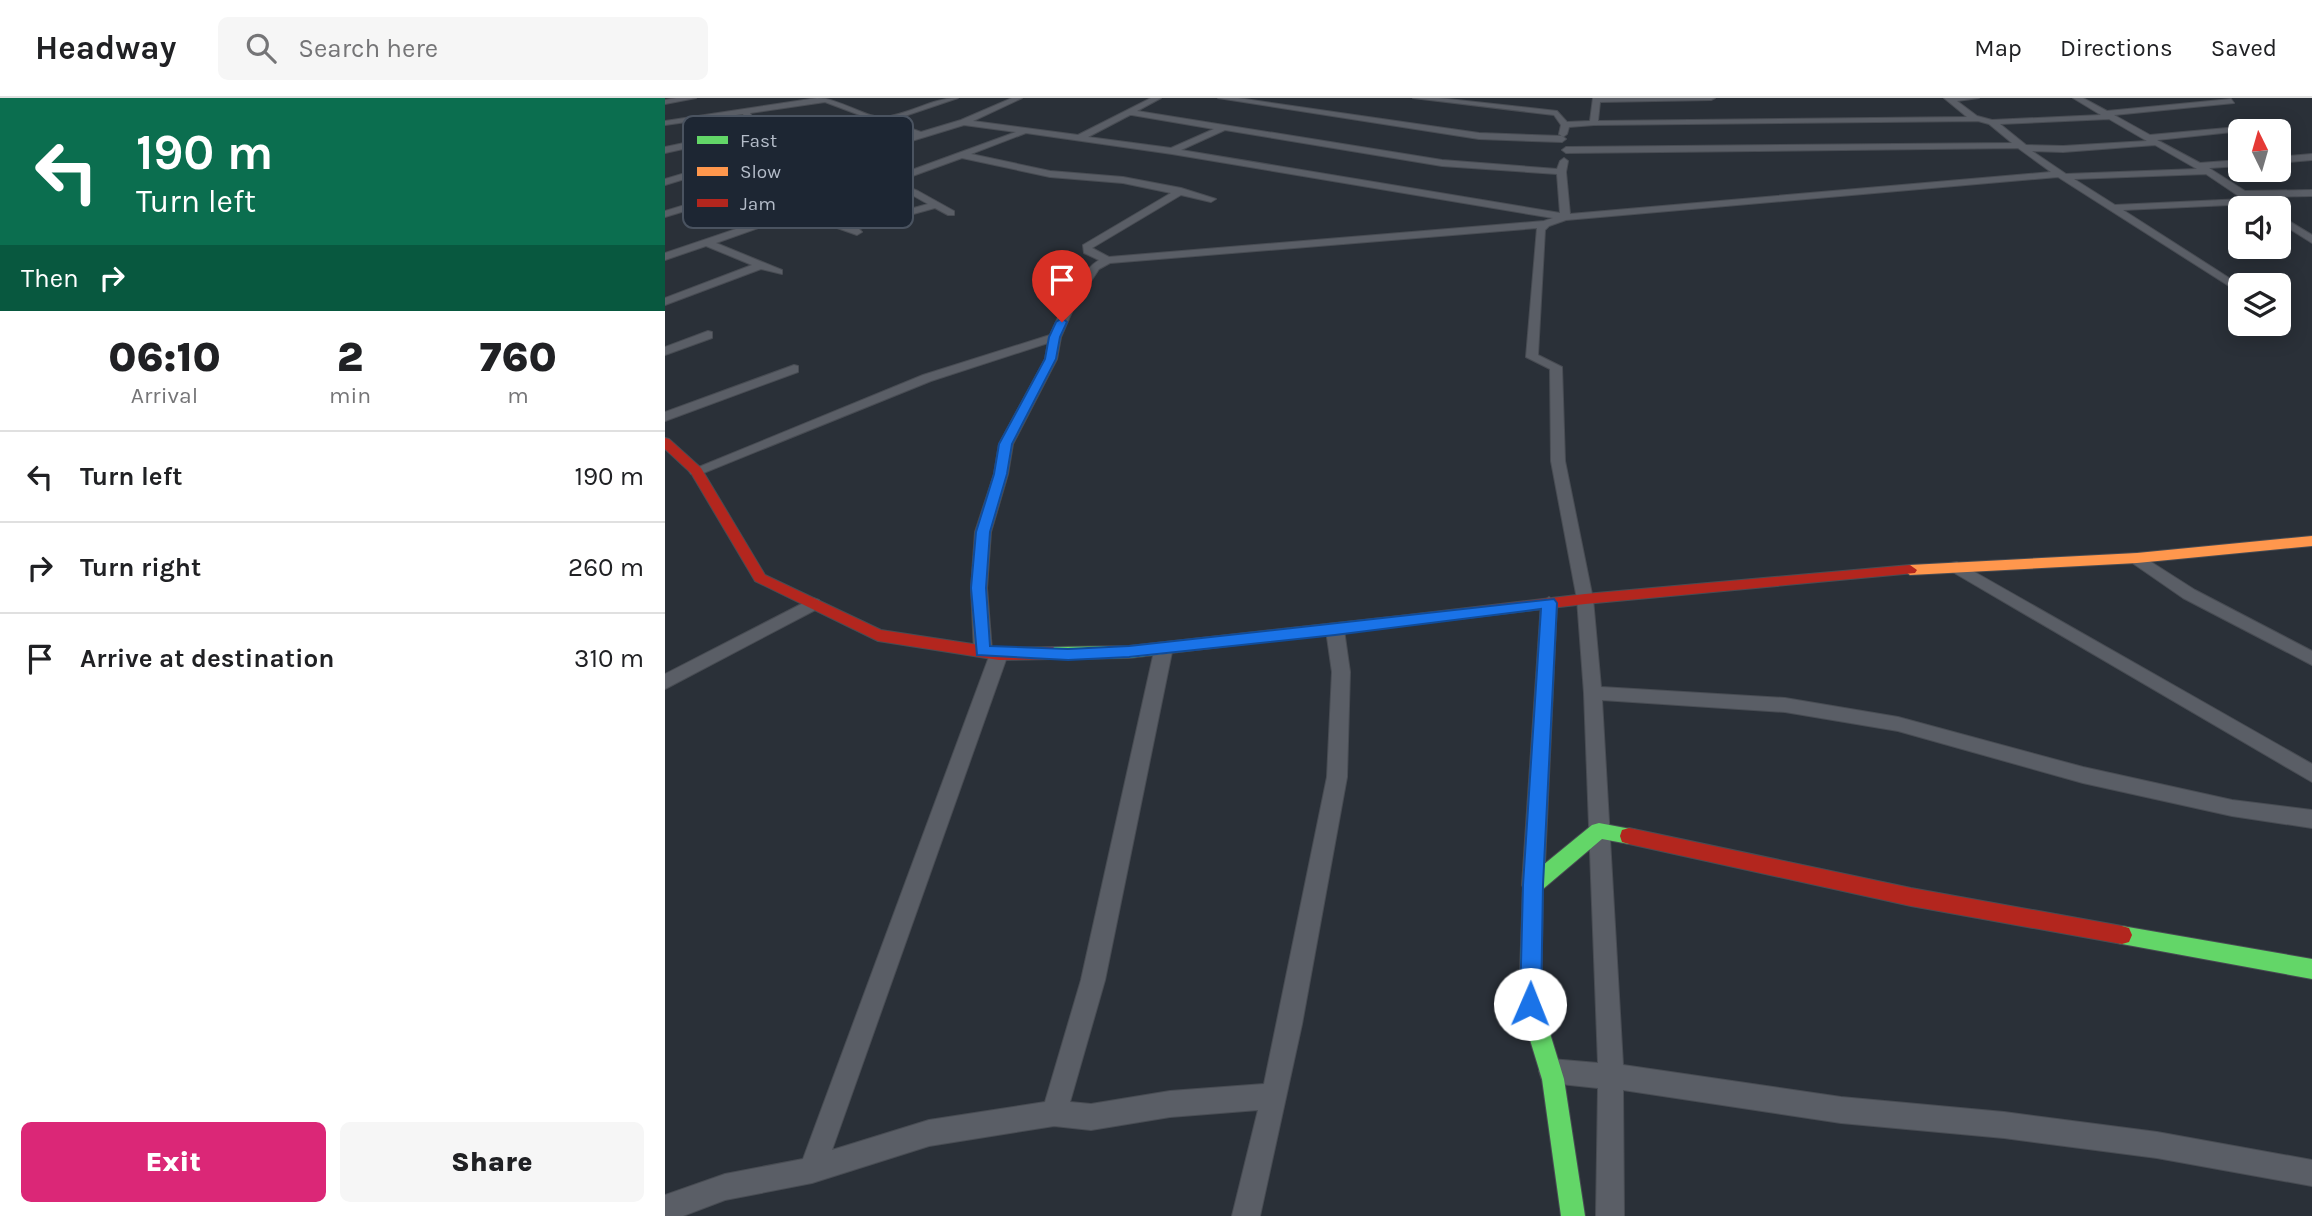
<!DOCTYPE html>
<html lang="en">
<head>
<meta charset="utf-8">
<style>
  body { margin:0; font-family:Karla,sans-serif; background:#f6f6f6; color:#202124; height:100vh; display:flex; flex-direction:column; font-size:26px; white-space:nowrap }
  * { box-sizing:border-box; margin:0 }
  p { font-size:23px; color:#757577 }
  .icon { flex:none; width:38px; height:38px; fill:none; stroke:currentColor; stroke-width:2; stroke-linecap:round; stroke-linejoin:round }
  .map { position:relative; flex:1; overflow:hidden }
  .drawer { display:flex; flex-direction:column; background:#fff; width:665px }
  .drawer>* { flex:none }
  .banner { background:#0b6e4f; color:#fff; overflow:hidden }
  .needle { width:46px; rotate:355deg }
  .buttons { position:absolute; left:1563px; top:21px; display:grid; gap:14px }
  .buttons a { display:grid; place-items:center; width:63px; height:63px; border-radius:10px; background:#fff; box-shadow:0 4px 18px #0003; font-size:35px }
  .pin { position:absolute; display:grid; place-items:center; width:60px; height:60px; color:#fff; margin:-72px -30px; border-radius:50% 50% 50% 0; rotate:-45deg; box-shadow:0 0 7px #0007 }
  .pin .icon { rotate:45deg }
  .me { position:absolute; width:77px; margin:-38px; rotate:1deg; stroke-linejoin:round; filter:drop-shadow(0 0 5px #0008) }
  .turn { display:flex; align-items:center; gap:24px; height:147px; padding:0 21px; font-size:32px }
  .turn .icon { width:91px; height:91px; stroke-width:2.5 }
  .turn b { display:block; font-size:49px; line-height:60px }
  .then { display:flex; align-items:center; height:66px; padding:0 21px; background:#0003; gap:14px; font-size:26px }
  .eta { display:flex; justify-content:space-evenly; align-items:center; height:119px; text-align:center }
  .eta b { font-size:42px; font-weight:800; line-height:49px }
  .primary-button { display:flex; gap:14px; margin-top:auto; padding:14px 21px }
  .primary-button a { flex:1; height:80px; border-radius:10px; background:#db2777; color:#fff; font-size:28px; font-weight:800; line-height:80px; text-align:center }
  .primary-button a+a { background:#f6f6f6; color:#202124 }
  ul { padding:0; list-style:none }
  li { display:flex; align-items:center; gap:21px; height:91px; padding:0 21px; border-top:2px solid #e0e0e0 }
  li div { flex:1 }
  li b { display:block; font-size:26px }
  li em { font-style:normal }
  header { display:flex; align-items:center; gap:42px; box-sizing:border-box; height:98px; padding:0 35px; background:#fff; border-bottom:2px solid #e0e0e0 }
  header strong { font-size:33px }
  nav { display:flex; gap:38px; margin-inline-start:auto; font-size:24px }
  .search { width:490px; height:63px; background:#f6f6f6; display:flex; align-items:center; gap:18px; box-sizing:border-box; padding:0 24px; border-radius:10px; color:#757577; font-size:26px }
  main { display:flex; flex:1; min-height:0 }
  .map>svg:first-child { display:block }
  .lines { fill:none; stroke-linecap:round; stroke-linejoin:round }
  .street-casing { stroke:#484c53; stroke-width:2 }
  .fast-casing { stroke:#484c53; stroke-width:2 }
  .slow-casing { stroke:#484c53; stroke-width:2 }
  .jam-casing { stroke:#484c53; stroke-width:2 }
  .street { fill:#5a5e66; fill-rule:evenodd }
  .fast { fill:#63d668; fill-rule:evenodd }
  .slow { fill:#ff974d; fill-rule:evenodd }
  .jam { fill:#b3261e; fill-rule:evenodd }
  .route { fill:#1a73e8; stroke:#114b97; stroke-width:2 }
  .key { fill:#1d2633; stroke:#4a5360; stroke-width:2 }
  .key-label { font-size:19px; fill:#b4bcc9 }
</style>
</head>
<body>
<header>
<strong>Headway</strong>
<div class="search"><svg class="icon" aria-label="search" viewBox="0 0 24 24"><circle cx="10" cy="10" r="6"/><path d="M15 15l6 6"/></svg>Search here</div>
<nav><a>Map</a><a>Directions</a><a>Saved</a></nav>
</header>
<main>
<section class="drawer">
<div class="banner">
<div class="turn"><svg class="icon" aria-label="left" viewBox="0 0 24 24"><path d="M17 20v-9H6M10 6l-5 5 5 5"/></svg><div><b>190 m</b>Turn left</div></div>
<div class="then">Then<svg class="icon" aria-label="right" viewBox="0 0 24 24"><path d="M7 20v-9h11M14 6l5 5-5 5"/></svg></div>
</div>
<div class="eta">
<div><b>06:10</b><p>Arrival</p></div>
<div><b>2</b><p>min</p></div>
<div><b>760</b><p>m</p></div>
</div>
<ul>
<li><svg class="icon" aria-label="left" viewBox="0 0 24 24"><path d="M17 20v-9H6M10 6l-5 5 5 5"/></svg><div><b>Turn left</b></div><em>190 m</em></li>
<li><svg class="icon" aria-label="right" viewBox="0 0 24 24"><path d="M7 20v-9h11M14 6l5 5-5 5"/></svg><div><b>Turn right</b></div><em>260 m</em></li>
<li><svg class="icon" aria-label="arrive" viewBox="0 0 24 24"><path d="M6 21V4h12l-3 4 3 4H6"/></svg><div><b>Arrive at destination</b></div><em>310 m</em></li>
</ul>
<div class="primary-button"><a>Exit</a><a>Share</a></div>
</section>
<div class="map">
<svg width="1647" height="1118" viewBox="0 0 1647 1118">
  <rect width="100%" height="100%" fill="#2a3038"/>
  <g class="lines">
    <g class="street-casing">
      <path id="street" d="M11,0H31L0,6V2Z
        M152,0C174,0 203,21 219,19C245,16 267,0 293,0L225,23L256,34L296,22L347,0H357L308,23L413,37L486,0H496L472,13L777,62L892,71L895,63L899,60L903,63L901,74L905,116L1386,74L1353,50L901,55L897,52L901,49L1347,45L1324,26L1313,23L929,27L904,29L902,36L898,39L894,36L896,27L889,17L748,0H774L892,13L902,24L925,23L928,0H1050L1046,2L935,4L933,23L1302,19L1279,0H1314L1292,3L1312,18L1327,22L1436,17L1408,0H1418L1442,13L1566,1L1569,5L1449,17L1485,37L1617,25L1614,29L1492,42L1535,65L1575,62V68L1544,70L1580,93L1647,92V98L1588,99L1603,110H1592L1586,106L1458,112L1575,187V195L1393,79L901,122L884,128L880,132L873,257L897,269L900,363L928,501L936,589L1120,600L1233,619L1418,669L1567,702L1647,712V730L1567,718L1418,685L1233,633L1120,614L937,602L958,967L1176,999L1339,1014L1492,1034L1647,1062V1088L1492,1060L1339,1040L1176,1025L958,992L959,1118H931L933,990L886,985L877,982L874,973L877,964L886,961L933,965L919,595L912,501L886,363L885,271L861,259L872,130L445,165L434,171L409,209L396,239L392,261L348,346L343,376L326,434L322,490L327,553L324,557H312L309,553L306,490L310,434L329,376L334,346L380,261L383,245L266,283L36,376H26L24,373L258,277L385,237C395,214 413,175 434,162L419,155L418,147L506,95L458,85L385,79L297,60L231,84L253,93L289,113V117H283L270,110L194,131L197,134L192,137L133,116L51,145L117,172V176L96,171L0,207V200L87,167L41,148L0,162V155L124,113L83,94L0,119V113L154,66L121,50L0,87V81L114,47L90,35L0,55V49L86,31L78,16L0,27V23ZM160,4L208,22L123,44L94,30L85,15ZM465,17H467L549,31L506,50L423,39ZM1444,21L1482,43L1398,48L1361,47L1335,26ZM216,25L248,37L162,63L130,48ZM299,27L351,34L222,81L178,64ZM560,32L777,68L892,76L895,115L516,52ZM361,35L507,56L888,120L879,123L444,159L427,150L516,97L546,104L551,101L516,90L458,79L385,73L306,56ZM1490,47L1532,71L1401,76L1367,53L1398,54ZM169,67L247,97L263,106L184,128L136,111L92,91ZM1541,76L1578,101L1450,107L1409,81Z
        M553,0H573L814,35L897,38L901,41L897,44L814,41Z
        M1647,56V62L1614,65V59Z
        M1614,117L1647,137V145L1614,124Z
        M43,233L47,234V240L0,257V249Z
        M129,267L133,268V274L0,323V314Z
        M1472,455L1530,492L1647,553V567L1518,500L1466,464L1464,460L1466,456Z
        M1292,464L1647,666V684L1286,473L1284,469L1286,465Z
        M884,499L892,505L879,787L876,794L868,797L860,794L857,787L876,505Z
        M148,500L154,502L156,506L154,510L0,591V576Z
        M670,526L679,532L685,574L682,679L637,926L595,1118H567L593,1012L505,1019L426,1032L389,1028L264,1048L147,1085L60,1102L18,1118H0V1097L60,1076L138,1061L325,556L328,552H340L343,556L167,1052L264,1022L380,1004L416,882L490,549L493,545H505L508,549L440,882L405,1004L426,1006L505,993L599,986L662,679L667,574L661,532Z"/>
    </g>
    <g class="fast-casing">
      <path id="fast" d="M734,518L742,523L739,527L464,560L388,561L380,555L388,549L464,548Z
        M934,725L971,732L973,738L971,744L964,746L937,741L878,791L876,906L899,981L920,1118H896L877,981L854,906L858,787L861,781L927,727Z
        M1457,828L1647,861V881L1457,846L1450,844L1447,837L1450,830Z"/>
    </g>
    <g class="slow-casing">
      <path id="slow" d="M1647,438V448L1472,465L1245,477L1238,472L1245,467L1472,455Z"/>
    </g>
    <g class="jam-casing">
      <path id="jam" d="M0,340L4,341L36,370L100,477L216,532L334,550L388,549L396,555L388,561L334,562L213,543L90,483L26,375L0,351Z
        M1245,467L1252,472L1250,475L920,506L734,528L726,523L734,518L920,496Z
        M964,730L1246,790L1457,828L1464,830L1467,837L1464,844L1457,846L1246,808L964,746L957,744L955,738L957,732Z"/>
    </g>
    <use href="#street" class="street"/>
    <use href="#fast" class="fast"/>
    <use href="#slow" class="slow"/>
    <use href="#jam" class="jam"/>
  </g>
  <path class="route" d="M397,220L402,224L395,239L391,261L347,346L342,376L325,434L321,490L325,548L403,551L464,548L889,501L892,505L878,787L876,906L873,914L865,917L858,914L855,906L858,787L876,511L670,537L464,559L403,562L312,557L306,490L311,434L329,376L334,346L380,261L384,239L391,224Z"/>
  <rect x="18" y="18" width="230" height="112" rx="10" class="key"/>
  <rect x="32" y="38" width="31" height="8" fill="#63d668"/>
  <rect x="32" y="69" width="31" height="9" fill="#ff974d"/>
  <rect x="32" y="101" width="31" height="8" fill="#b3261e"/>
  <g class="key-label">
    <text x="75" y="49">Fast</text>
    <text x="75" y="80">Slow</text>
    <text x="75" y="112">Jam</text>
  </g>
</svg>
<div class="buttons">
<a><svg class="needle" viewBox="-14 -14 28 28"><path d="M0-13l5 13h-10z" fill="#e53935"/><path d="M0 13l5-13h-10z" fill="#757577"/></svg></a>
<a><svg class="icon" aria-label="sound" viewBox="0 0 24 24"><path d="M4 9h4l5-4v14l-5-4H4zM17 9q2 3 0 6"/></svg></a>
<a><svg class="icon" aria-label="layers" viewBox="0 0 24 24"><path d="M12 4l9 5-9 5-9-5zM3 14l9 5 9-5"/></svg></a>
</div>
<div class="pin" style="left:397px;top:224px;background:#d93025"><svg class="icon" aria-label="arrive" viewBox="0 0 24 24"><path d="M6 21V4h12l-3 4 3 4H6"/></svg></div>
<svg class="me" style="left:865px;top:906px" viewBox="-20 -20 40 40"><circle r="19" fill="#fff"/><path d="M0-13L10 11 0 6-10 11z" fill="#1a73e8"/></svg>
</div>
</main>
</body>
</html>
